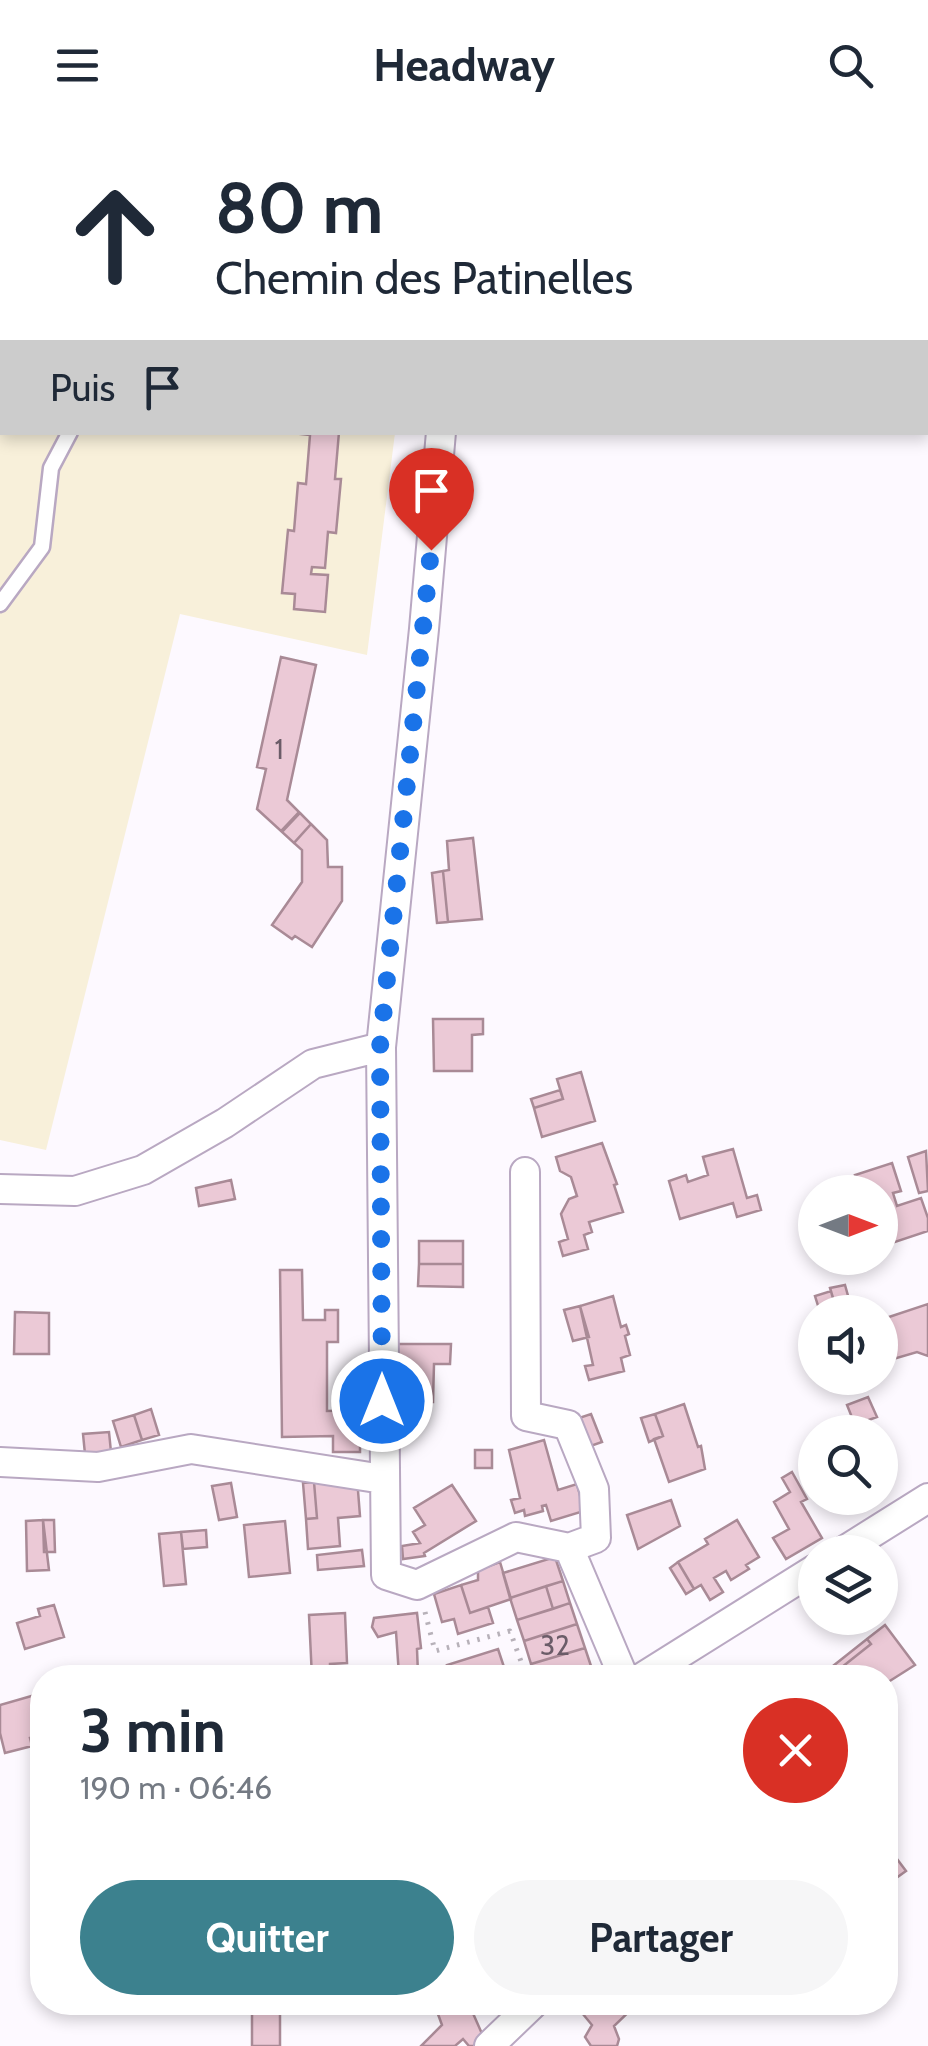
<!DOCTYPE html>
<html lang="fr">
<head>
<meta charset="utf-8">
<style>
  body { margin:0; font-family:Cabin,sans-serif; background:#f6f6f7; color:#1f2937; height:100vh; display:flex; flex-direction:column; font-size:38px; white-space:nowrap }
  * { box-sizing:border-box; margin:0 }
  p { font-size:32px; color:#747a83 }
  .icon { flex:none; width:55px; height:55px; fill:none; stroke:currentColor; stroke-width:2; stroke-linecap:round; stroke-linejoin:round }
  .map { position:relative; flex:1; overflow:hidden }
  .details { position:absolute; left:30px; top:1535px; width:868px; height:350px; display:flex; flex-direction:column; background:#fff; border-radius:40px; box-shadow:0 5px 15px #0003 }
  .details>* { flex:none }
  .banner { position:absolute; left:0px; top:0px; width:930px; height:305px; box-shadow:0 5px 15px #0003; background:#fff; color:#1f2937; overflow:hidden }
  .needle { width:65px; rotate:90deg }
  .controls { position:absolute; left:798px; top:1045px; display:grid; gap:20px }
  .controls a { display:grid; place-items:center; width:100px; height:100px; border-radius:50%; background:#fff; box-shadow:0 5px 15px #0003; font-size:50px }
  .pin { position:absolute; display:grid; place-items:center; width:85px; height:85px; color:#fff; margin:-102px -42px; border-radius:50% 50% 50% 0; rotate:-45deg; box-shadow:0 0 10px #0007 }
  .pin .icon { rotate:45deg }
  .me { position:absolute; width:110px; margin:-55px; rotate:0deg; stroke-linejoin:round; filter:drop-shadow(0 0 8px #0008) }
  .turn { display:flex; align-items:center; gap:35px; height:210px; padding:0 50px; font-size:45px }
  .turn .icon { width:130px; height:130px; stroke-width:2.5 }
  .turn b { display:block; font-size:70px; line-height:85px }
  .then { display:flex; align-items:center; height:95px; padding:0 50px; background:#0003; gap:20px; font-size:38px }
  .round { display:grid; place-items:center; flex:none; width:105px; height:105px; border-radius:52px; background:#f6f6f7 }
  .head { display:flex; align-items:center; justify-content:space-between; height:170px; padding:0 50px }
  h1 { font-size:60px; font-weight:700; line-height:75px }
  .cta { display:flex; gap:20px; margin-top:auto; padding:20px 50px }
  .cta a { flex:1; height:115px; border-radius:60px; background:#3c818e; color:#fff; font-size:40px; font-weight:700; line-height:115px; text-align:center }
  .cta a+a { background:#f6f6f7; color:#1f2937 }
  header { display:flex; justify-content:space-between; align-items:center; height:130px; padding:0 50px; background:#fff; font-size:45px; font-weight:700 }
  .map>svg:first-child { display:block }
  .industrial { fill:#f8f0da }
  .building { fill:#ebc9d6; stroke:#a98a96; stroke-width:2.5 }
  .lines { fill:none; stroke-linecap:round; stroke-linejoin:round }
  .lane-casing { stroke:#b9a8c2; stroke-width:19 }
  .street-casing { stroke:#b9a8c2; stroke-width:32 }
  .path { stroke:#b7b1b9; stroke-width:5; stroke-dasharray:2.5 8; stroke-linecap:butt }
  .lane { stroke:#fff; stroke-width:14 }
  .street { stroke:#fff; stroke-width:28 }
  .route { stroke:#1a73e8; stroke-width:18; stroke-dasharray:0 32.4 }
  .labels { text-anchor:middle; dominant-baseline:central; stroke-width:8; stroke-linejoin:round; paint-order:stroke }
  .number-label { font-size:28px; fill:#6b5c68 }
</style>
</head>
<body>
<header><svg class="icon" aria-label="menu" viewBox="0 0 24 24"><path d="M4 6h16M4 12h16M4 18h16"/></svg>Headway<svg class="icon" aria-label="search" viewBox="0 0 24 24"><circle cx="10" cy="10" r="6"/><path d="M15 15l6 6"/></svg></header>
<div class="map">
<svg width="928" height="1916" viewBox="0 0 928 1916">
  <rect width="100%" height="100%" fill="#fdf9ff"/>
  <path class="industrial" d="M0,0H266L2,2V302L395,303L367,525L180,484L46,1020L0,1010Z"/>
  <path class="building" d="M283,302H339L335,349H341L336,403L328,402L325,438L312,437L311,444L328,445L325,482L294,479L295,464L282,463L288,400L294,401L298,353L306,354L310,305Z
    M281,527L316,535L287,670L299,682L281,701L257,679L266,639L257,637Z
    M300,683L311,694L294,713L282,702Z
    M311,694L327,710L328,737H342V771L312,817L295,806L292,809L272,795L302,752V720L294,713Z
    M473,708L482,789L448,792L443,741L449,740L447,711Z
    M443,741L448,792L437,793L432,743Z
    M433,889H483V904L472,905V941H434Z
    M581,942L595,991L542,1007L534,978L563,969L557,949Z
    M560,960L563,969L534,978L531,969Z
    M602,1013L617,1054L614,1055L623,1082L589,1092L592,1102L584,1105L588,1119L563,1126L559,1112L568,1109L561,1084L569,1069L577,1066L571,1047L560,1041L556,1027Z
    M733,1019L747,1068L757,1065L761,1080L737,1087L733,1073L680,1089L669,1051L686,1045L688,1052L708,1045L703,1027Z
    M926,1021L928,1061L919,1063L908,1027Z
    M892,1033L901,1061L893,1063L897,1076L921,1068L928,1088V1101L886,1115L880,1097V1062H861L855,1045Z
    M231,1050L235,1069L199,1076L196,1058Z
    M419,1111H463V1134H419Z
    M419,1134H463V1157L418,1156Z
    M280,1140H302L303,1190H325V1180H338V1212H327V1281L360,1280V1322H333V1306L282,1307Z
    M845,1155L852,1180L837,1182L830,1158Z
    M831,1161L836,1178L820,1182L815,1166Z
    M613,1166L621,1197L626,1195L629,1204L625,1206L630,1225L621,1228L624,1241L589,1250L585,1236L593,1235L580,1176Z
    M928,1174V1226L917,1222L890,1230L885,1211L880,1212V1190Z
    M580,1176L589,1207L573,1211L564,1180Z
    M15,1182L49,1183V1224H14Z
    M393,1214H451L450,1234H434L433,1272H399V1228H392Z
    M868,1267L877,1287L855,1295L847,1275Z
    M684,1274L698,1317L701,1316L705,1339L669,1352L654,1309L663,1306L655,1284Z
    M151,1279L159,1305L142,1310L134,1285Z
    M591,1284L602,1312L585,1318L576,1289Z
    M655,1284L663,1306L649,1312L641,1288Z
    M134,1285L142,1310L121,1317L113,1291Z
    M109,1302L111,1322L85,1324L83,1304Z
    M544,1310L558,1360L577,1354L584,1381L551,1391L546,1375L542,1376L543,1381L525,1386L524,1380L515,1383L511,1370L520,1368L509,1320Z
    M475,1320H492V1338H475Z
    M792,1342L807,1369L801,1372L822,1408L786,1429L773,1408L789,1399L774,1372L790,1362L782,1348Z
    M357,1348L360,1386L338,1388L340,1416L308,1419L306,1389L317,1388L314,1352Z
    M314,1352L317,1388L306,1389L303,1353Z
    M231,1353L237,1387L219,1390L212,1356Z
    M452,1355L476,1391L424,1423L425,1426L403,1429L402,1416L420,1413L413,1402L425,1395L414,1378Z
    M671,1370L680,1396L638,1419L627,1385Z
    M43,1390H54L55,1422H44Z
    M43,1390L49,1440L27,1441L26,1391Z
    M737,1390L759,1427L746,1435L749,1439L731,1450L726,1441L714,1448L723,1462L710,1470L701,1455L694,1459L678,1432L708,1414L705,1409Z
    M285,1391L290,1443L249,1447L244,1395Z
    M206,1400L207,1417L183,1419L181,1402Z
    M181,1402L186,1454L164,1456L159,1404Z
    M362,1420L364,1436L318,1440L317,1425Z
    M555,1427L563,1451L510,1468L503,1443Z
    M500,1432L511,1469L470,1483L461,1455L478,1450V1440Z
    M678,1432L694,1459L686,1464L670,1438Z
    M563,1451L570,1473L553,1479L546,1456Z
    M461,1455L470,1483L488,1477L493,1493L458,1504L454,1489L442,1492L434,1464Z
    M546,1456L553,1479L517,1490L510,1468Z
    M570,1473L577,1494L524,1511L517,1490Z
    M54,1475L64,1507L25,1519L17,1493L40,1486L38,1479Z
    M345,1483L347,1533L330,1534V1548H312L309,1485Z
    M417,1483L421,1518L417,1519L418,1544L399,1545L396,1502L378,1507L372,1497L374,1488Z
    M577,1494L585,1518L531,1534L524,1511Z
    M885,1495L915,1535L885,1554V1548H842L837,1541L871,1514L867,1509Z
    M867,1509L871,1514L837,1541L833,1536Z
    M585,1518L595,1548H535L531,1534Z
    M498,1519L507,1546L451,1548L447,1535Z
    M42,1563V1605L30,1608L32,1616L5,1623L0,1603V1575Z
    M885,1713L906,1741L885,1756Z
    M242,1872H289L280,1874V1916H252V1874Z
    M443,1872H468L483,1906L474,1916H469L463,1909L455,1916H421L442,1895L435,1876Z
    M573,1872H639L614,1896L619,1909L617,1916H591L585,1907L592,1895Z"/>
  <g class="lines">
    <g class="lane-casing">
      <path id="lane" d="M0,474L42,417L51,338L70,302"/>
    </g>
    <g class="street-casing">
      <path id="street" d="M465,2L466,0
        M441,302L424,499L381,917L386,1445L417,1455L516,1407L569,1418L624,1548
        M525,1042L526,1286L568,1295L594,1359L596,1408L569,1418
        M0,1059L75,1061L143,1040L225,993L313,934L381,917
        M0,1332L98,1337L191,1319L383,1349
        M842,1422L928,1368
        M641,1548L815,1439
        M489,1916L535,1872"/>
    </g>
    <path class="path" d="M425,1482L435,1521L510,1501L527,1548"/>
    <use href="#lane" class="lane"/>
    <use href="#street" class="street"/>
  </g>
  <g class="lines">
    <path class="route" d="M382,1271L380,917L431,420"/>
  </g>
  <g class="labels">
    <g class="number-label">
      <text x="279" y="619">1</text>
      <text x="555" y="1515">32</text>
    </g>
  </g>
</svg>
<div class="controls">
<a><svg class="needle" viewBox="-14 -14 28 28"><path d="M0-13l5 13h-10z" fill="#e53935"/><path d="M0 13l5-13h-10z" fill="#747a83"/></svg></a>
<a><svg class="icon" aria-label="sound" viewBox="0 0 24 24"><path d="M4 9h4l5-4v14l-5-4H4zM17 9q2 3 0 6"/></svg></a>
<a><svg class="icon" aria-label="search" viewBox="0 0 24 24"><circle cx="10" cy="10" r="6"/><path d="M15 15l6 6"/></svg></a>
<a><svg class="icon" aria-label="layers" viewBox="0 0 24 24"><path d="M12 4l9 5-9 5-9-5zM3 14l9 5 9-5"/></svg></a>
</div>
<div class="pin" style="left:431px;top:420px;background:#d93025"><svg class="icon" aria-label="arrive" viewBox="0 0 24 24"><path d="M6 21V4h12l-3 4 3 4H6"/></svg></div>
<svg class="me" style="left:382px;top:1271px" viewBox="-20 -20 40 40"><circle r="17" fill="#1a73e8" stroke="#fff" stroke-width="3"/><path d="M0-11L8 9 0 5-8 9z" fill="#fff"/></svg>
<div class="banner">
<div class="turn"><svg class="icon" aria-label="ahead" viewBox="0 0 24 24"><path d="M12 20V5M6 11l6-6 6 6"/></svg><div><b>80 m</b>Chemin des Patinelles</div></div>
<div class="then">Puis<svg class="icon" aria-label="arrive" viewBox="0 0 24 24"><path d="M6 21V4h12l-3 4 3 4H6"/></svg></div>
</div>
<section class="details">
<div class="head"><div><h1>3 min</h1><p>190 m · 06:46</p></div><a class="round" style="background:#d93025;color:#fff"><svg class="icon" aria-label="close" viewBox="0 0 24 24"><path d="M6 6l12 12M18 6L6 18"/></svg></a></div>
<div class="cta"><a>Quitter</a><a>Partager</a></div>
</section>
</div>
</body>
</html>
